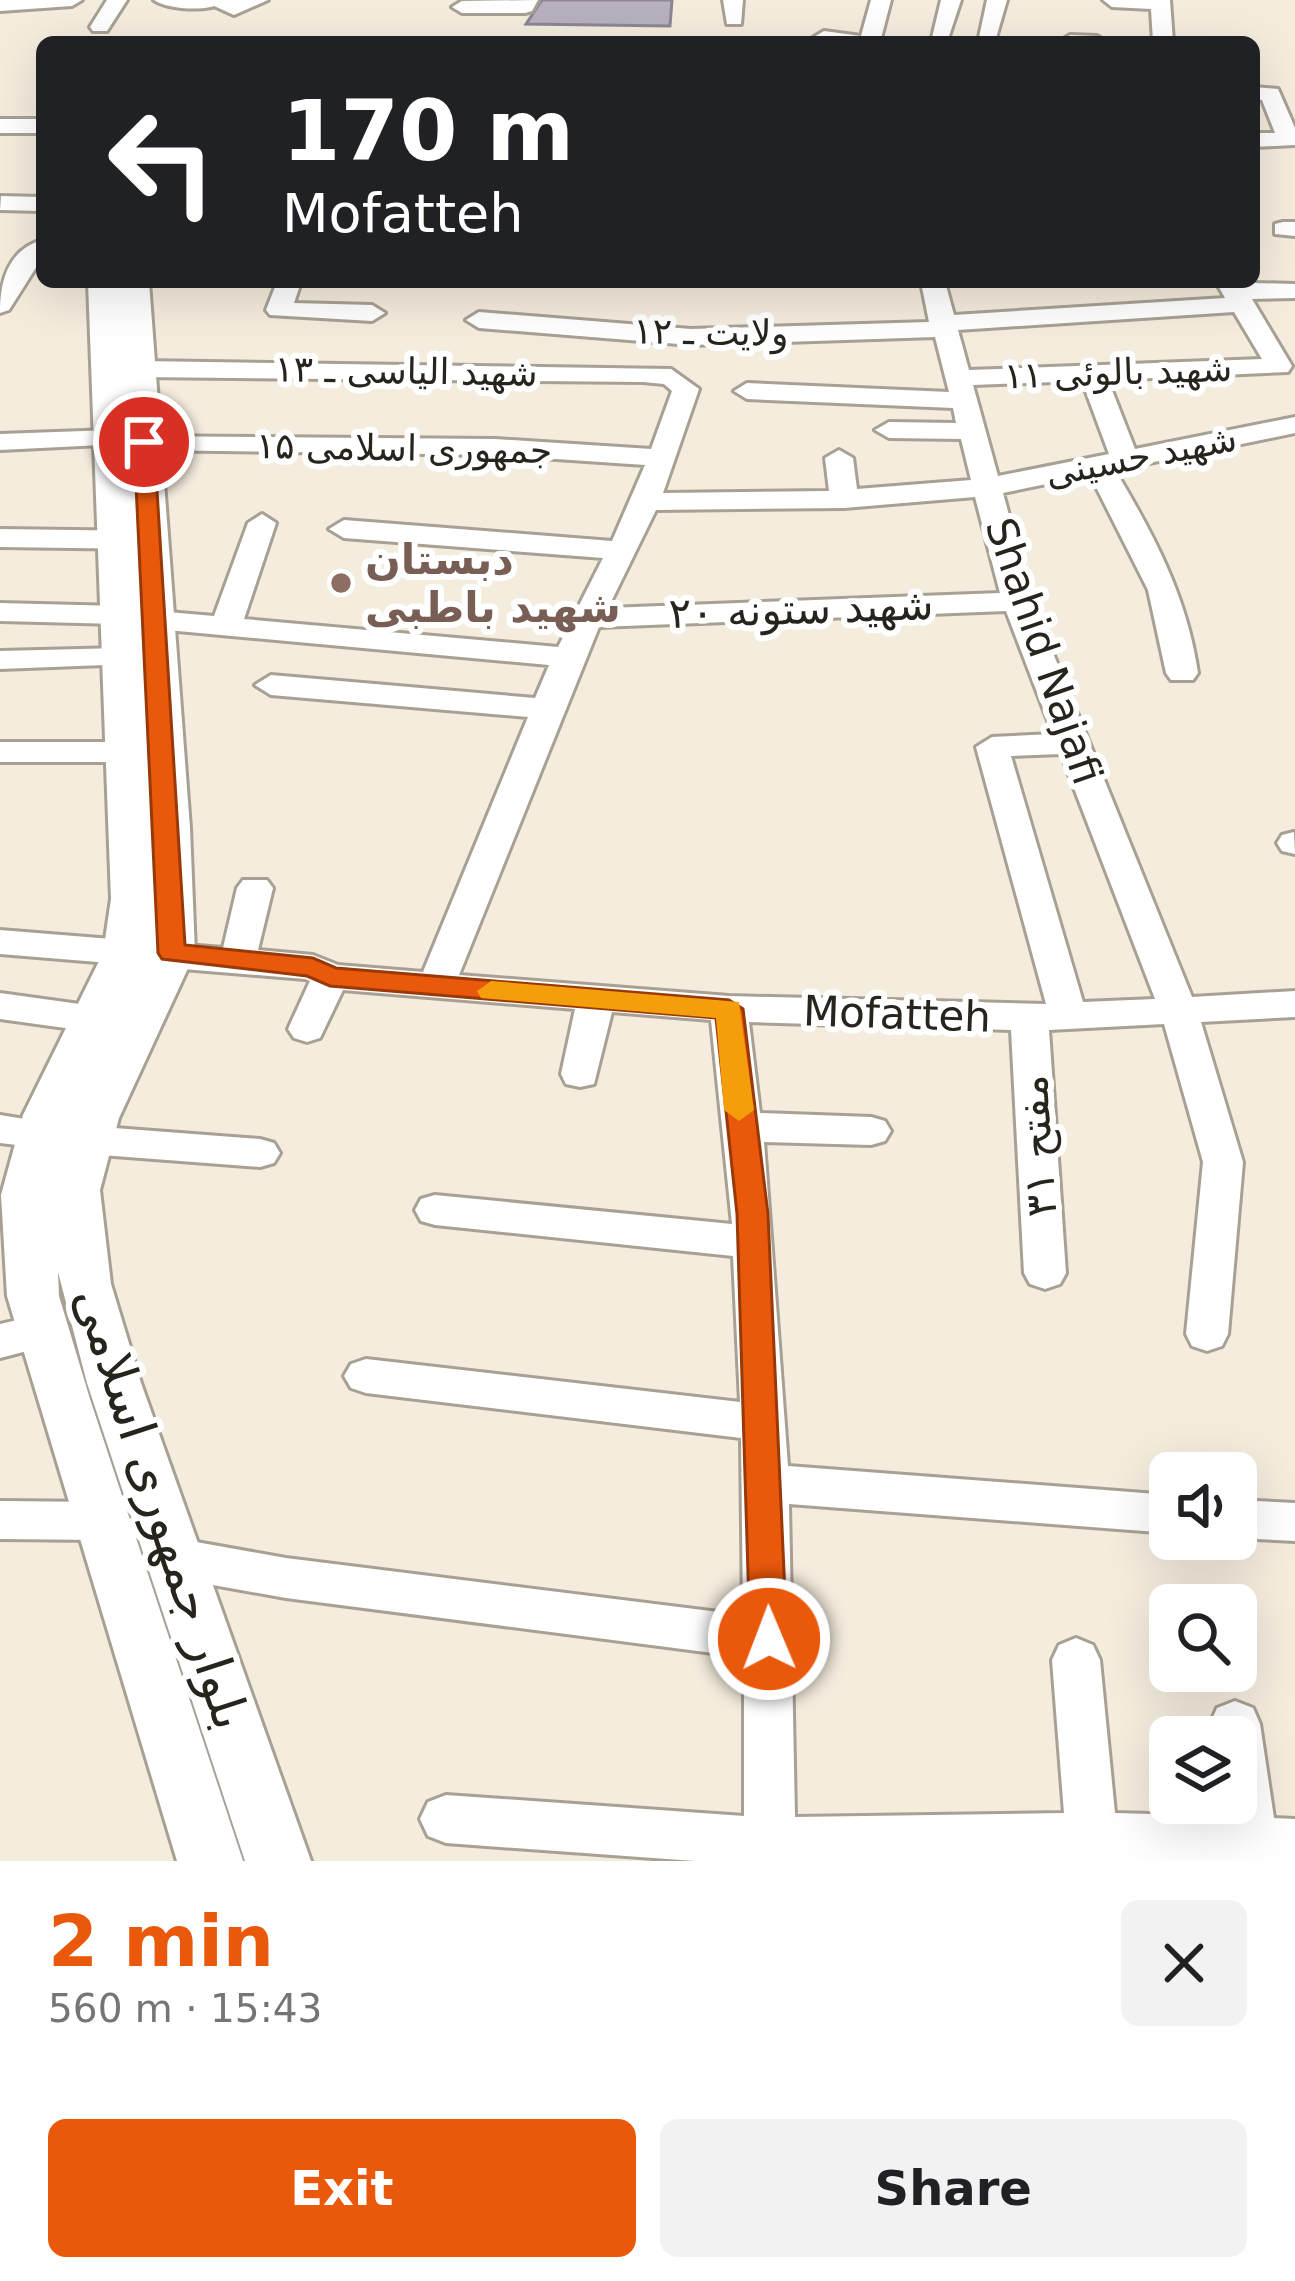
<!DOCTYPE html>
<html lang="en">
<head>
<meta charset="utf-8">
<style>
  body { margin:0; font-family:"DejaVu Sans",Cairo,sans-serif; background:#f2f2f2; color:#202124; height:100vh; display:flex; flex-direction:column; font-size:45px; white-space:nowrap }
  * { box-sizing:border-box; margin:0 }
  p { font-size:39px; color:#757577 }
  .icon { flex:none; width:66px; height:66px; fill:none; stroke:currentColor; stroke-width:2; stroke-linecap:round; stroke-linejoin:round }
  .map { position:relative; height:1861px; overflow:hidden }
  .panel { display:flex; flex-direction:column; background:#fff; flex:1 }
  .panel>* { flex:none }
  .banner { position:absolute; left:36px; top:36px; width:1224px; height:252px; border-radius:18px; box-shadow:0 12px 48px #0002; background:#202124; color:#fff; overflow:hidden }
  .controls { position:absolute; left:1149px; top:1452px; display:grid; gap:24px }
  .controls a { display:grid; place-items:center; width:108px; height:108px; border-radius:18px; background:#fff; box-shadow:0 12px 48px #0002; font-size:60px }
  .pin { position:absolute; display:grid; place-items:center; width:102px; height:102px; color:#fff; margin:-51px; border:6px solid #fff; border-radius:50%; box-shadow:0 3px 12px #0007 }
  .me { position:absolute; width:132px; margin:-66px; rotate:359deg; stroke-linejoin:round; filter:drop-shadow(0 0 9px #0008) }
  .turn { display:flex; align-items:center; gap:42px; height:252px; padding:0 48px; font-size:54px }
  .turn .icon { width:156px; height:156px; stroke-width:2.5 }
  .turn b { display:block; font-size:84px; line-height:102px }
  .round { display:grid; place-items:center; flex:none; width:126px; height:126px; border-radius:18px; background:#f2f2f2 }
  .headline { display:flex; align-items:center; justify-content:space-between; height:204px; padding:0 48px }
  h1 { font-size:72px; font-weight:600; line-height:90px; color:#ea580c }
  .button { display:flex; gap:24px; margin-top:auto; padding:24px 48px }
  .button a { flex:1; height:138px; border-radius:18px; background:#ea580c; color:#fff; font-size:48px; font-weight:600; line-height:138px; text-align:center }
  .button a+a { background:#f2f2f2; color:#202124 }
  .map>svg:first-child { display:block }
  .building { fill:#b7b0be; stroke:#8d8593; stroke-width:3 }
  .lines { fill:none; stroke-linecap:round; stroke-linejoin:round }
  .minor-casing { stroke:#a8a193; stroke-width:6 }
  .major-casing { stroke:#a8a193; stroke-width:6 }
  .minor { fill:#fff; fill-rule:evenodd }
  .major { fill:#fff; fill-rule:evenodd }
  .route { fill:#ea580c; stroke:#983908; stroke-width:3 }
  .slow { fill:#f59e0b }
  .education-dot { fill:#8d6e63; stroke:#fff; stroke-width:4.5 }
  .labels { text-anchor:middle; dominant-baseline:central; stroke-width:12; stroke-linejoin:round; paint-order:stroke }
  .far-street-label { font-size:36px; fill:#27241e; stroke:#fff }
  .education-label { font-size:42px; font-weight:bold; fill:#785e54; stroke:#fff; text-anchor:start }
  .street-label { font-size:42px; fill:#27241e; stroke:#fff }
  .near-street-label { font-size:51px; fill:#27241e; stroke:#fff }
</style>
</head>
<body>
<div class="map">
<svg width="1295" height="1861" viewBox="0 0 1295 1861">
  <rect width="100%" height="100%" fill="#f4ecdd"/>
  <path class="building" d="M542,0H672L670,26L526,24Z"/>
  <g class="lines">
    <g class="minor-casing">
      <path id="minor" d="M0,0H82L72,6L0,11Z
        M107,0H127L107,31H93L90,27Z
        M154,0H223L224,2C209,12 169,10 154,0Z
        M538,0L532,11L525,13H462L452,7L462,1Z
        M723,0H743L741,24H727Z
        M871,0H891L880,42L817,41L814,37L824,31L861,36Z
        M941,0H961L947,42H931Z
        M987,0H1007L996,38L978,42Z
        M1103,0H1170L1173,42H1153L1151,9L1112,7Z
        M1070,35L1097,36L1107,42L1060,41Z
        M1254,87L1278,89L1295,128V145L1254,147V133H1275L1262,100L1254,99Z
        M0,119H42V133H0Z
        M1,196L42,197V211L0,210Z
        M1283,222H1295V236L1275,234V224Z
        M42,240V258L9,310L0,313C0,281 8,250 42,240Z
        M277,282H301L294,303L372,305L385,313L372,321L270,315L266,310Z
        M921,282H945L954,315L1225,298L1216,282L1295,284V298L1252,299L1292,366L1288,372L1108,380L1135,449L1295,417V433L1115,470C1154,535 1187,597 1198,673L1193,680H1171L1166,673L1148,590L1090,475L1003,493L1032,601L1192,997L1295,991V1017L1201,1022L1243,1162L1228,1334L1222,1346L1207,1351L1192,1346L1186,1334L1203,1162L1164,1024L1049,1030L1066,1273L1060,1284L1045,1289L1030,1284L1024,1273L1011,1030L749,1022L760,1113L871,1117L885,1121L891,1131L885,1141L871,1145L764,1142L788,1466L1170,1495V1533L789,1504L795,1817L1064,1813L1052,1660L1059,1645L1076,1638L1093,1645L1100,1660L1115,1813L1223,1816L1221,1803H1236V1737H1212L1210,1724L1217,1708L1235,1701L1253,1708L1260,1724L1274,1818L1295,1819V1861H695L446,1843L428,1836L420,1819L428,1802L446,1795L744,1816V1657L286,1598L174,1578L157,1572L151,1558L157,1544L174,1538L286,1558L743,1615L741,1438L366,1393L351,1388L344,1376L351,1364L366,1359L740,1402L733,1256L435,1225L421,1221L415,1210L421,1199L435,1195L732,1224L711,1020L612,1012L594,1084L580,1087L566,1084L561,1074L575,1009L343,990L320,1038L307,1042L294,1038L288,1029L310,981L305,979L0,954V930L223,948L237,888L243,880H267L273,888L258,950L313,955L338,965L423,972L528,717L271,695L255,685L271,675L535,698L549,665L156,629L141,620L156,611L214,616L248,523L262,514L276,523L244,619L558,647L603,558L344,538L329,529L344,520L612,541L645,465L495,455L144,450L130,442L134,436L495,439L651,449L672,391L664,384L643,382L141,377L128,369L141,361L671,369L699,389L663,493L829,491L825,458L839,450L853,458L857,489L971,480L961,439L889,438L875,430L889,422L956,423L953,408L747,399L734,391L747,383L949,392L935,337L691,345L479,328L466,320L479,312L691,329L929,322ZM1234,312L1262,359L969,370L958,330ZM1082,381L1109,454L998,476L973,385ZM975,497L1000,593L608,608L656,510L844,508ZM1006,611L1053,734L992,737L976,747L1046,1004L729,996L459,975L599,627ZM1061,754L1155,999L1083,1002L1011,756Z
        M112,430L122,432L126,438L122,444L0,450V434Z
        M0,529L146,531L161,540L146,549L0,547Z
        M0,603L119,606L134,615L119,624L0,621Z
        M120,648L136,657L131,664L0,669V651Z
        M0,742H123L139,752L123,762H0Z
        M1294,832L1295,854L1282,851L1277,843L1282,835Z
        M0,993L94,1006L107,1010L113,1019L107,1028L94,1032L0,1019Z
        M0,1115L56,1124L62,1134L56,1144L42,1148L0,1143Z
        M88,1126L260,1139L274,1143L280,1153L274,1163L260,1167L88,1154L74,1150L68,1140L74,1130Z
        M43,1314L58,1319L64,1331L58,1343L0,1358V1324Z
        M1236,1500L1295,1503V1541L1236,1538Z
        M0,1501L101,1502L117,1507L124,1521L117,1535L101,1540L0,1539Z"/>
    </g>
    <g class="major-casing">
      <path id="major" d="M201,0H268L234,15Z
        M88,282H118L119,286V282H149L190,828L195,953L119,1118L100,1190L111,1284L141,1383L311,1861H245L87,1383L58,1272L59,1296L90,1399L243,1861H177L7,1296L1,1195L23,1115L103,953L111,899Z"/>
    </g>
    <use href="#minor" class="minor"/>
    <use href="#major" class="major"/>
  </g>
  <path class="route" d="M144,435L154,442L185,945L313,958L336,968L729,1000L743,1009L768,1214L787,1639L782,1650L769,1655L756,1650L750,1639L737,1214L716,1018L330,986L307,976L162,959L158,953L134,442Z"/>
  <path class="slow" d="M491,981L739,1002L754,1110L739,1121L724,1110L716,1018L481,998L477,991Z"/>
  <circle class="education-dot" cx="341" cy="583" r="12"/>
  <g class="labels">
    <g class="far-street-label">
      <text transform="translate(711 332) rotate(1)">ولایت ـ ۱۲</text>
      <text transform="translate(406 371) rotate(1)">شهید الیاسی ـ ۱۳</text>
      <text transform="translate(1118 372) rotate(-2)">شهید بالوئی ۱۱</text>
      <text transform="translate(404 448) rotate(1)">جمهوری اسلامی ۱۵</text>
      <text transform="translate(1141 456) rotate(-11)">شهید حسینی</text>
    </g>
    <g class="education-label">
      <text x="365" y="559">دبستان<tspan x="365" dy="48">شهید باطبی</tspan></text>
    </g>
    <g class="street-label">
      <text transform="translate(801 609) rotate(-2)">شهید ستونه ۲۰</text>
      <text transform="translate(1044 651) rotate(71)">Shahid Najafi</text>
      <text transform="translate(897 1014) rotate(2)">Mofatteh</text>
      <text transform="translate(1037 1146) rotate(-94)">مفتح ۳۱</text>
    </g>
    <g class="near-street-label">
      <text transform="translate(162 1508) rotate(72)">بلوار جمهوری اسلامی</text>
    </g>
  </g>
</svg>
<div class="controls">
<a><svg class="icon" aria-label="sound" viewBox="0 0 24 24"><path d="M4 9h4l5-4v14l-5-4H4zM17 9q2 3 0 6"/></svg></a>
<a><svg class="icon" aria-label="search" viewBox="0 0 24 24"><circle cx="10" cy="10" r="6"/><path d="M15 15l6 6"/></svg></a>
<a><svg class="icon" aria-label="layers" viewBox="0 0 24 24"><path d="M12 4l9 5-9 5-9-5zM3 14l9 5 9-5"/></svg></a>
</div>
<div class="pin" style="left:144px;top:442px;background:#d93025"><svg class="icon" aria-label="arrive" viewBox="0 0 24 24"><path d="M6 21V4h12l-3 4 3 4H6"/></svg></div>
<svg class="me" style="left:769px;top:1639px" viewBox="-20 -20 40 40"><circle r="17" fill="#ea580c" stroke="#fff" stroke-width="3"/><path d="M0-11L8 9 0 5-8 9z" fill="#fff"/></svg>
<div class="banner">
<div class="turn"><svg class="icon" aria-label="left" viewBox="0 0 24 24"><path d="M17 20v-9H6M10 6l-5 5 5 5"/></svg><div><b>170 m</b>Mofatteh</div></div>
</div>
</div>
<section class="panel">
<div class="headline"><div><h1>2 min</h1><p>560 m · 15:43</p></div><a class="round"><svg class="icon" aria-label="close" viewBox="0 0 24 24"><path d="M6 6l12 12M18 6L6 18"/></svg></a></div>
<div class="button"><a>Exit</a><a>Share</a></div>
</section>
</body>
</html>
